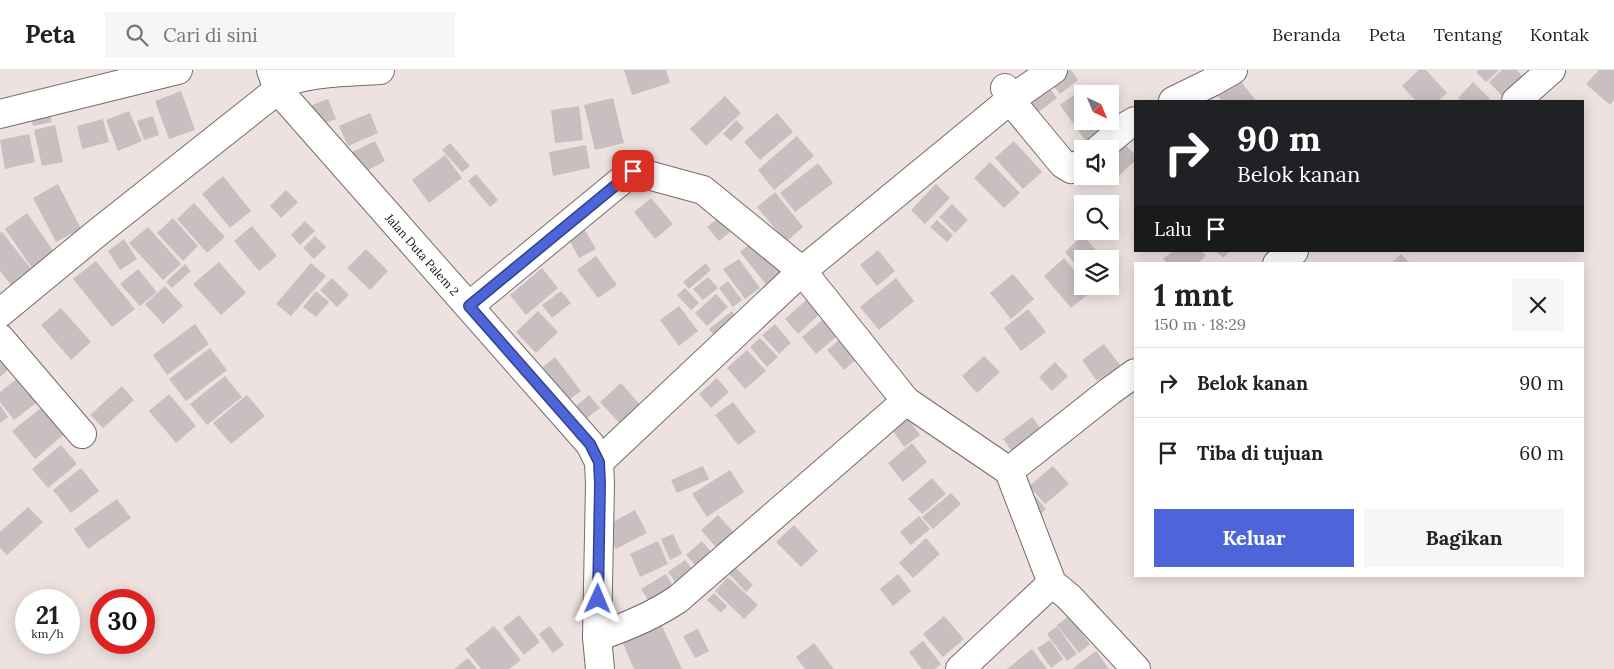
<!DOCTYPE html>
<html lang="id">
<head>
<meta charset="utf-8">
<style>
  body { margin:0; font-family:Lora,serif; background:#f6f6f6; color:#222; height:100vh; display:flex; flex-direction:column; font-size:19px; white-space:nowrap }
  * { box-sizing:border-box; margin:0 }
  p { font-size:16px; color:#767676 }
  .icon { flex:none; width:28px; height:28px; fill:none; stroke:currentColor; stroke-width:2; stroke-linecap:round; stroke-linejoin:round }
  .map { position:relative; flex:1; overflow:hidden }
  .sheet { position:absolute; left:1134px; top:192px; width:450px; height:315px; display:flex; flex-direction:column; background:#fff; border-radius:0px; box-shadow:0 2px 12px #0003 }
  .sheet>* { flex:none }
  .guide { position:absolute; left:1134px; top:30px; width:450px; height:152px; border-radius:0px; box-shadow:0 2px 12px #0003; background:#202124; color:#fff; overflow:hidden }
  .needle { width:32px; rotate:136deg }
  .fabs { position:absolute; left:1074px; top:15px; display:grid; gap:10px }
  .fabs a { display:grid; place-items:center; width:45px; height:45px; border-radius:0px; background:#fff; box-shadow:0 2px 12px #0003; font-size:25px }
  .speed { position:absolute; left:15px; top:519px; display:flex; gap:10px; font-size:25px; font-weight:700; text-align:center }
  .speed>* { display:grid; place-content:center; width:65px; height:65px; border-radius:50%; background:#fff; box-shadow:0 2px 12px #0003; line-height:1 }
  .speed small { font-size:12px; font-weight:400 }
  .speed .limit { border:8px solid #d22; background:#fff; color:#111 }
  .pin { position:absolute; display:grid; place-items:center; width:42px; height:42px; color:#fff; margin:-21px; border-radius:10px; box-shadow:0 2px 8px #0006 }
  .me { position:absolute; width:55px; margin:-28px; rotate:1deg; stroke-linejoin:round; filter:drop-shadow(0 0 4px #0008) }
  .turn { display:flex; align-items:center; gap:18px; height:105px; padding:0 20px; font-size:22px }
  .turn .icon { width:65px; height:65px; stroke-width:2.5 }
  .turn b { display:block; font-size:35px; line-height:42px }
  .then { display:flex; align-items:center; height:48px; padding:0 20px; background:#0003; gap:10px; font-size:19px }
  .round { display:grid; place-items:center; flex:none; width:52px; height:52px; border-radius:0px; background:#f6f6f6 }
  .head { display:flex; align-items:center; justify-content:space-between; height:85px; padding:0 20px }
  h1 { font-size:30px; font-weight:700; line-height:38px }
  .cta { display:flex; gap:10px; margin-top:auto; padding:10px 20px }
  .cta a { flex:1; height:58px; border-radius:0px; background:#4d65d9; color:#fff; font-size:20px; font-weight:700; line-height:58px; text-align:center }
  .cta a+a { background:#f6f6f6; color:#222 }
  ul { padding:0; list-style:none }
  li { display:flex; align-items:center; gap:15px; height:70px; padding:0 20px; border-top:1px solid #e0e0e0 }
  li div { flex:1 }
  li b { display:block; font-size:19px }
  li em { font-style:normal }
  header { display:flex; align-items:center; gap:30px; box-sizing:border-box; height:70px; padding:0 25px; background:#fff; border-bottom:1px solid #e0e0e0 }
  header strong { font-size:24px }
  nav { display:flex; gap:28px; margin-inline-start:auto; font-size:18px }
  .search { width:350px; height:45px; background:#f6f6f6; display:flex; align-items:center; gap:12px; box-sizing:border-box; padding:0 18px; border-radius:0px; color:#767676; font-size:19px }
  .map>svg:first-child { display:block }
  .building { fill:#c9bfc0 }
  .lines { fill:none; stroke-linecap:round; stroke-linejoin:round }
  .street-casing { stroke:#756c6a; stroke-width:30 }
  .street { stroke:#fff; stroke-width:28 }
  .route-casing { stroke:#32428d; stroke-width:12 }
  .route { stroke:#4d65d9; stroke-width:9 }
  .labels { text-anchor:middle; dominant-baseline:central; stroke-width:5; stroke-linejoin:round; paint-order:stroke }
  .street-label { font-size:12px; fill:#120e0d; stroke:#faefed }
</style>
</head>
<body>
<header>
<strong>Peta</strong>
<div class="search"><svg class="icon" aria-label="search" viewBox="0 0 24 24"><circle cx="10" cy="10" r="6"/><path d="M15 15l6 6"/></svg>Cari di sini</div>
<nav><a>Beranda</a><a>Peta</a><a>Tentang</a><a>Kontak</a></nav>
</header>
<div class="map">
<svg width="1614" height="599" viewBox="0 0 1614 599">
  <rect width="100%" height="100%" fill="#ede2e0"/>
  <path class="building" d="M624,0H666L670,13L632,25Z
    M1069,0H1071L1078,10L1060,24L1052,14Z
    M1419,0H1426L1447,23L1438,31H1416L1402,16Z
    M1479,0H1499L1486,12L1476,2Z
    M1502,0H1517L1524,8L1503,27L1489,12Z
    M1599,0H1614V31L1610,35L1586,14Z
    M1240,10L1256,31H1222L1218,26Z
    M1044,11L1057,28L1029,49L1016,32Z
    M1473,12L1490,29L1487,31H1461L1458,28Z
    M1081,20L1084,24L1082,51H1103L1111,63L1090,77L1060,35Z
    M181,21L195,60L169,69L155,31Z
    M725,26L741,43L706,76L690,59Z
    M613,28L624,73L595,80L584,35Z
    M328,29L336,49L315,57L307,37Z
    M579,36L583,70L555,73L551,40Z
    M129,41L142,71L118,81L106,50Z
    M50,43L52,52L33,56L31,47Z
    M370,43L378,63L348,76L339,56Z
    M777,43L793,62L760,90L744,72Z
    M153,46L159,65L144,70L137,51Z
    M103,49L109,72L82,79L77,56Z
    M736,50L744,58L731,71L723,64Z
    M55,55L63,92L42,96L34,60Z
    M29,64L35,92L5,99L0,70Z
    M797,66L814,86L774,120L758,100Z
    M1118,66L1135,85V91L1115,109L1110,103V79Z
    M375,71L385,91L359,105L348,84Z
    M1014,71L1042,102L1023,119L995,88Z
    M450,73L470,96L462,102L442,80Z
    M586,75L590,98L553,106L549,82Z
    M445,85L462,108L429,133L412,110Z
    M990,92L1020,123L1004,138L974,108Z
    M818,93L833,113L795,142L780,123Z
    M476,104L498,130L490,137L468,111Z
    M223,106L251,141L230,158L202,124Z
    M58,114L81,159L56,172L33,128Z
    M936,114L950,128L925,154L911,140Z
    M286,120L298,132L281,148L270,136Z
    M775,122L803,157L786,172L757,137Z
    M651,128L673,154L655,169L634,142Z
    M194,133L225,167L207,183L177,149Z
    M952,134L968,150L955,163L939,147Z
    M27,143L54,182L32,198L5,159Z
    M173,148L198,176L183,191L157,163Z
    M718,148L730,162L719,171L707,157Z
    M937,150L953,165L947,172L930,157Z
    M305,151L315,161L300,175L291,165Z
    M252,156L277,186L259,201L234,171Z
    M148,157L181,194L163,210L129,173Z
    M585,160L596,179L579,188L569,169Z
    M2,162L32,200L12,216L0,201V163Z
    M1083,165L1104,189H1082V202L1065,182Z
    M315,166L326,177L314,189L303,178Z
    M124,169L137,189L120,200L108,181Z
    M755,170L784,206L769,218L740,182Z
    M366,179L388,201L370,220L347,198Z
    M878,180L895,201L877,216L860,195Z
    M1173,181H1202L1206,186L1197,194H1168L1163,189Z
    M1216,181H1230L1223,188Z
    M1401,184L1411,194H1390Z
    M596,186L617,215L598,228L577,200Z
    M1064,188L1082,210V216H1088L1092,221L1071,238L1044,206Z
    M739,189L760,218L745,229L723,199Z
    M96,191L135,239L112,257L73,209Z
    M219,192L246,223L221,245L193,214Z
    M311,193L326,206L291,246L276,234Z
    M706,193L711,200L689,219L683,212Z
    M185,194L191,201L172,218L166,212Z
    M542,198L558,218L526,245L510,225Z
    M138,199L157,222L140,236L120,214Z
    M1013,204L1034,229L1011,249L990,223Z
    M708,207L718,218L703,230L693,219Z
    M332,208L349,225L337,237L320,220Z
    M896,208L914,231L879,260L860,237Z
    M728,211L742,230L733,237L719,218Z
    M165,216L183,236L163,254L145,234Z
    M685,218L699,233L691,240L677,225Z
    M316,221L329,232L316,247L303,237Z
    M561,221L571,233L552,248L542,235Z
    M716,224L728,237L707,256L695,243Z
    M812,225L825,239L798,264L785,249Z
    M679,236L698,261L679,276L660,250Z
    M61,238L91,272L71,290L41,255Z
    M1028,239L1046,262L1021,281L1004,258Z
    M538,241L558,262L536,283L516,262Z
    M732,241L738,249L715,266L709,259Z
    M828,245L842,262L816,284L802,267Z
    M195,254L209,274L167,305L153,285Z
    M775,254L791,273L779,284L762,265Z
    M760,268L778,287L767,297L750,277Z
    M840,269L857,289L844,300L827,280Z
    M1104,274L1120,295L1097,311L1082,290Z
    M210,278L227,300L186,331L169,309Z
    M747,280L766,301L745,319L727,298Z
    M0,286L10,298L0,307Z
    M984,286L1000,302L977,323L962,306Z
    M555,287L581,321L558,338L533,305Z
    M1055,292L1068,306L1052,321L1039,307Z
    M20,306L40,330L14,350L0,332V322Z
    M225,306L242,327L207,355L190,334Z
    M717,308L729,322L711,338L699,324Z
    M621,313L642,337L621,355L600,332Z
    M122,316L134,330L103,358L90,345Z
    M169,324L196,356L176,373L149,341Z
    M247,325L265,346L231,374L213,353Z
    M589,325L600,338L582,352L572,339Z
    M733,332L756,362L738,375L715,345Z
    M46,334L68,361L35,389L12,361Z
    M0,335L8,347L0,353Z
    M907,347L920,365L904,377L891,358Z
    M1032,347L1043,362L1014,384L1003,369Z
    M912,373L927,392L903,412L888,393Z
    M61,375L77,394L48,418L32,399Z
    M703,396L709,409L677,423L671,410Z
    M1053,396L1069,414L1045,434L1029,416Z
    M81,398L99,421L71,443L53,420Z
    M730,400L744,422L707,447L692,424Z
    M932,408L946,424L922,444L908,429Z
    M1029,419L1046,439L1038,447Z
    M951,423L961,434L933,459L922,447Z
    M117,429L131,448L88,479L74,459Z
    M28,437L43,452L7,485L0,478V462Z
    M635,440L647,463L616,479L604,457Z
    M718,445L738,467L721,483L701,460Z
    M919,446L930,459L911,475L900,462Z
    M794,455L818,481L801,497L776,472Z
    M673,464L682,484L670,490L661,469Z
    M926,468L940,484L913,508L899,493Z
    M658,471L668,494L640,507L630,484Z
    M702,471L718,490L703,504L686,485Z
    M685,490L699,508L681,521L668,502Z
    M736,498L753,515L746,522L729,504Z
    M666,504L677,523L653,538L641,519Z
    M898,504L911,521L893,536L880,519Z
    M728,507L758,535L744,549L715,521Z
    M714,523L727,536L721,543L707,530Z
    M519,545L540,572L524,585L503,558Z
    M944,546L964,569L943,587L923,564Z
    M1069,546L1090,574L1079,583L1057,555Z
    M661,554L682,599H634L622,571Z
    M494,556L521,590L509,599H481L465,579Z
    M550,556L564,575L553,583L539,564Z
    M1057,556L1077,584L1067,591L1047,564Z
    M698,559L709,581L695,588L683,566Z
    M1050,570L1063,589L1051,598L1037,578Z
    M923,571L941,594L935,599H922L909,582Z
    M814,573L834,599H805L796,587Z
    M1032,579L1047,599H1007Z
    M1096,581L1109,599H1072Z
    M468,588L477,599H454Z"/>
  <g class="lines">
    <g class="street-casing">
      <g id="street">
        <path id="s1" d="M271,0L278,20L590,374L599,392L600,414L597,567L600,599"/>
        <path d="M1053,0L1010,30L1063,94L1071,99L1082,93"/>
        <path d="M1173,31L1212,12L1233,0"/>
        <path d="M1516,31L1551,0"/>
        <path d="M0,44L178,0"/>
        <path d="M1099,79L1128,55L1135,51"/>
        <path d="M1277,194L1294,181"/>
        <path d="M469,236L633,101L703,120L802,201L906,331L1009,401L1052,513L1069,527L1136,599"/>
        <path d="M0,243L97,163L289,11C314,2 353,2 380,0"/>
        <path d="M0,268L82,364"/>
        <path d="M599,392L802,201L1010,30L1005,18"/>
        <path d="M1009,401L1110,321L1135,303"/>
        <path d="M597,567C626,557 653,546 678,529L906,331"/>
        <path d="M960,599L1052,513"/>
      </g>
    </g>
    <use href="#street" class="street"/>
  </g>
  <g class="lines">
    <g class="route-casing">
      <path id="route" d="M598,529L600,414L599,392L590,374L469,236L633,101"/>
    </g>
    <use href="#route" class="route"/>
  </g>
  <g class="labels">
    <g class="street-label">
      <text stroke="none"><textPath href="#s1" startOffset="240">Jalan Duta Palem 2</textPath></text>
    </g>
  </g>
</svg>
<div class="fabs">
<a><svg class="needle" viewBox="-14 -14 28 28"><path d="M0-13l5 13h-10z" fill="#e53935"/><path d="M0 13l5-13h-10z" fill="#767676"/></svg></a>
<a><svg class="icon" aria-label="sound" viewBox="0 0 24 24"><path d="M4 9h4l5-4v14l-5-4H4zM17 9q2 3 0 6"/></svg></a>
<a><svg class="icon" aria-label="search" viewBox="0 0 24 24"><circle cx="10" cy="10" r="6"/><path d="M15 15l6 6"/></svg></a>
<a><svg class="icon" aria-label="layers" viewBox="0 0 24 24"><path d="M12 4l9 5-9 5-9-5zM3 14l9 5 9-5"/></svg></a>
</div>
<div class="speed"><div>21<small>km/h</small></div><div class="limit">30</div></div>
<div class="pin" style="left:633px;top:101px;background:#d93025"><svg class="icon" aria-label="arrive" viewBox="0 0 24 24"><path d="M6 21V4h12l-3 4 3 4H6"/></svg></div>
<svg class="me" style="left:598px;top:529px" viewBox="-20 -20 40 40"><path d="M0-17L14 15 0 8-14 15z" fill="#4d65d9" stroke="#fff" stroke-width="4"/></svg>
<div class="guide">
<div class="turn"><svg class="icon" aria-label="right" viewBox="0 0 24 24"><path d="M7 20v-9h11M14 6l5 5-5 5"/></svg><div><b>90 m</b>Belok kanan</div></div>
<div class="then">Lalu<svg class="icon" aria-label="arrive" viewBox="0 0 24 24"><path d="M6 21V4h12l-3 4 3 4H6"/></svg></div>
</div>
<section class="sheet">
<div class="head"><div><h1>1 mnt</h1><p>150 m · 18:29</p></div><a class="round"><svg class="icon" aria-label="close" viewBox="0 0 24 24"><path d="M6 6l12 12M18 6L6 18"/></svg></a></div>
<ul>
<li><svg class="icon" aria-label="right" viewBox="0 0 24 24"><path d="M7 20v-9h11M14 6l5 5-5 5"/></svg><div><b>Belok kanan</b></div><em>90 m</em></li>
<li><svg class="icon" aria-label="arrive" viewBox="0 0 24 24"><path d="M6 21V4h12l-3 4 3 4H6"/></svg><div><b>Tiba di tujuan</b></div><em>60 m</em></li>
</ul>
<div class="cta"><a>Keluar</a><a>Bagikan</a></div>
</section>
</div>
</body>
</html>
